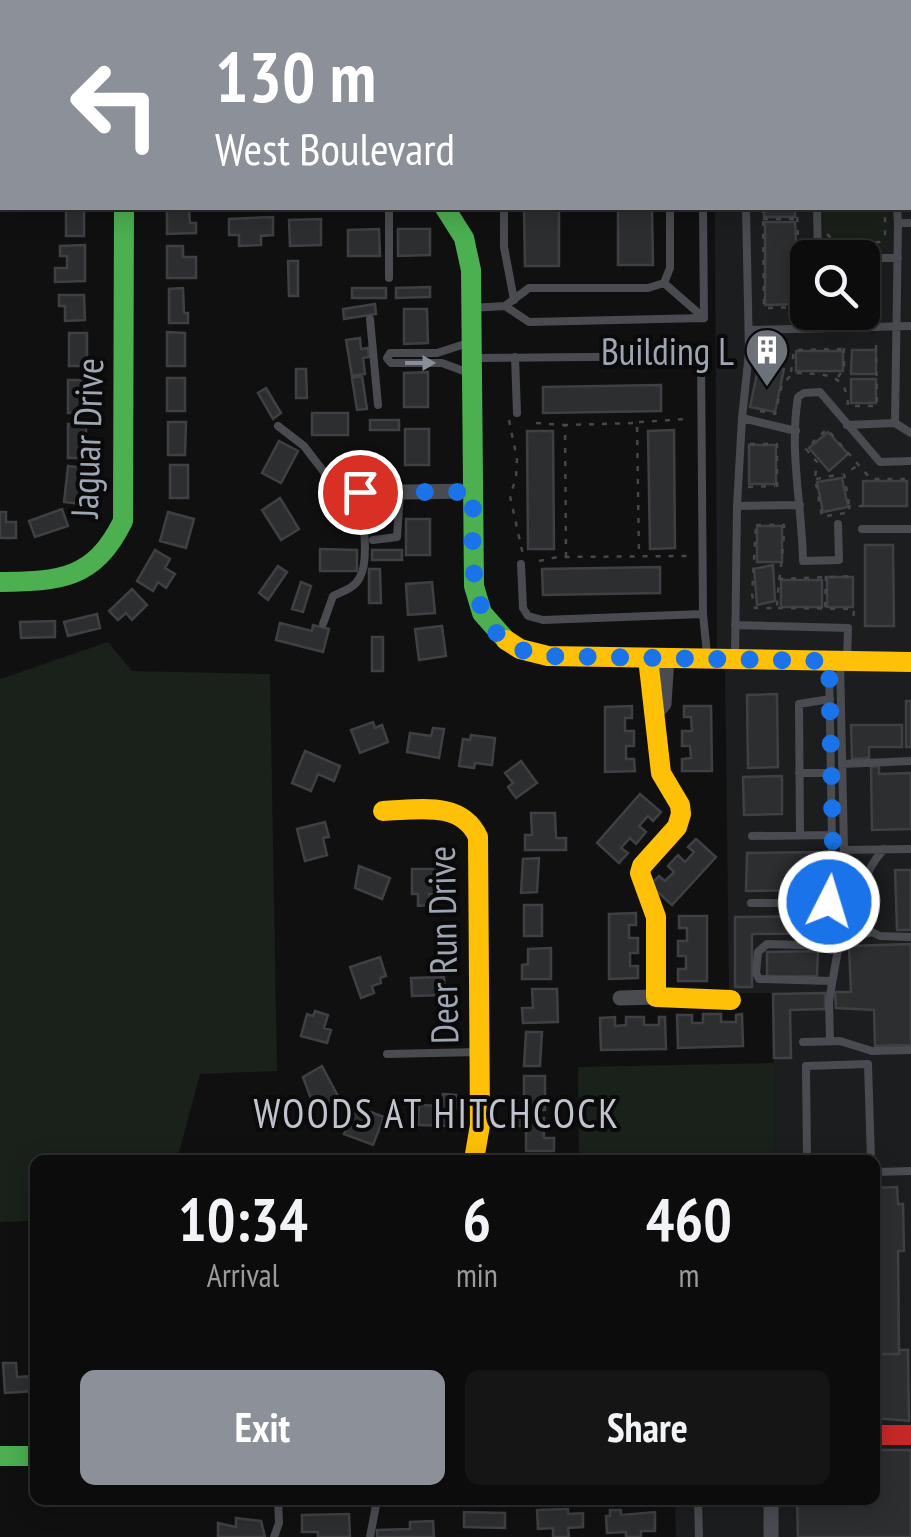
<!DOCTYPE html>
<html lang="en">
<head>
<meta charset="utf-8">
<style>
  body { margin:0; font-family:"PT Sans Narrow",sans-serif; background:#151515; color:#f1f3f6; height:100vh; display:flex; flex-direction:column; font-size:38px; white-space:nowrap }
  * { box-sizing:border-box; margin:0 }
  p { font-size:32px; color:#9a9b9d }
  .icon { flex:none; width:55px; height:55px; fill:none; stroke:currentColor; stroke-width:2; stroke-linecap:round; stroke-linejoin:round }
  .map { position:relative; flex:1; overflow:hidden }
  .side { position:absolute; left:30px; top:1155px; width:850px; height:350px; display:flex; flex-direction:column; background:#0c0c0c; border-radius:15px; box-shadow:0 5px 25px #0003,0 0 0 2px #2c2c2d }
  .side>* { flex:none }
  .hud { position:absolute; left:0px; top:0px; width:912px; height:210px; box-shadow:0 5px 25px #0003,0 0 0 2px #2c2c2d; background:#8c9099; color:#fff; overflow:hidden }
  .fabs { position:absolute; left:790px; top:240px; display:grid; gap:20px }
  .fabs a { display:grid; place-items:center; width:90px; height:90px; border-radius:15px; background:#0c0c0c; box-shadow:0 5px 25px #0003,0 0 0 2px #2c2c2d; font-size:50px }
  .pin { position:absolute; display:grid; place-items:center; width:85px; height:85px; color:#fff; margin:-42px; border:5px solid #fff; border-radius:50%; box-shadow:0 2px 10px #0007 }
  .me { position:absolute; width:110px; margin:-55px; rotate:5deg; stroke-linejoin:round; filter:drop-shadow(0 0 8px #0008) }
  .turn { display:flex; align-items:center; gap:35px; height:210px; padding:0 50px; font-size:45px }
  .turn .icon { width:130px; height:130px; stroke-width:2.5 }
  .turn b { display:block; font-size:70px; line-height:85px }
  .eta { display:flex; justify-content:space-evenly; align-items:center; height:170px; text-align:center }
  .eta b { font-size:60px; font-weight:600; line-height:70px }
  .action { display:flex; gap:20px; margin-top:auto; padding:20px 50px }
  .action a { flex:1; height:115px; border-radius:15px; background:#8c9099; color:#fff; font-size:40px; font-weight:600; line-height:115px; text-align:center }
  .action a+a { background:#151515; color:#f1f3f6 }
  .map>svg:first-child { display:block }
  .built { fill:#1c1d1f; fill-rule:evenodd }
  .green { fill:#1a201a }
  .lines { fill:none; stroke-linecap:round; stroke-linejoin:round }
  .stream { stroke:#222b32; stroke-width:4 }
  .building { fill:#2d2e30; stroke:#3e4044; stroke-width:2.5 }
  .path { stroke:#45474b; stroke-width:2.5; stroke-dasharray:5 8; stroke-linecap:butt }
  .lane { stroke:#494b50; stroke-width:8 }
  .street { stroke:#494b50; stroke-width:15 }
  .fast { stroke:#4caf50; stroke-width:20 }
  .slow { stroke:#ffc107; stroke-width:20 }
  .jam { stroke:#c62828; stroke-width:20 }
  .oneway { fill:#898e9a }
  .route { stroke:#1a73e8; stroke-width:18; stroke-dasharray:0 32.4 }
  .labels { text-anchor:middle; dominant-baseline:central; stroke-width:8; stroke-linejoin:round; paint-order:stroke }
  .poi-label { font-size:38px; fill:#9ea5b3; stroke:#0a0a0b; text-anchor:end }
  .street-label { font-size:38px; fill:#9ea5b3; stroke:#0a0a0b }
  .neighbourhood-label { font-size:40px; letter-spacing:2.5px; fill:#c0c4cf; stroke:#0a0a0b }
</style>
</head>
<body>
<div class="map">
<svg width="911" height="1537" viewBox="0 0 911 1537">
  <rect width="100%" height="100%" fill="#101010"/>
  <path class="built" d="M714,0H911V1537H676L675,1500H875V1160H775L773,993H729L725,660L717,659L715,208H910V2ZM808,258H862V312H808Z"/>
  <path class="green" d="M822,208H888L890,242L880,246L832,244L824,233Z
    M108,642L132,671L270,674L277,1071L200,1074L177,1160H35V1221L0,1222V679Z
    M774,1063L775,1160H579L578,1067Z"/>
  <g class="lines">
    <path class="stream" d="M728,0V2"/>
  </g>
  <path class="building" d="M66,208H84V236H66Z
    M167,208H189L190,223H196V233L167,234Z
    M524,208H559V266H525Z
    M618,208H652L653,265H618Z
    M764,208H795V217H764Z
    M273,217V235L261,236V245L239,246V235H229V219Z
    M321,219V245L290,246L289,220Z
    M765,222H795L799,304L765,305Z
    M379,229L380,256H348V230Z
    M398,229H430V255L398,256Z
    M85,245V281L55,282V268H67V256H60V246Z
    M167,246H183V257H196V278H167Z
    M288,261H298V296H289Z
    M862,274H877V305H862Z
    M430,287V297L396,298V288Z
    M183,288L184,313H188V323H169V289Z
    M352,288H386V298H352Z
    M59,295H84L85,320L65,321V306H59Z
    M375,304L376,314L344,319L343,309Z
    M404,309H427L428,343L404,344Z
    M167,332L185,333V366H167Z
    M69,333H87V366H69Z
    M360,338L361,349L368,348L369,357L363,358L365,374L352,376L346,340Z
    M852,350H876V374H851Z
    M796,351H843V371H796Z
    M759,364L784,369L775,412L750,407Z
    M296,369H306L307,398H296Z
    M428,372V407H404V373Z
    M362,376L367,409L357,410L352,378Z
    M167,378H185V411H167Z
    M851,379H876V403H851Z
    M68,380H86V413H68Z
    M661,385V411L543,413V387Z
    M266,388L281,413L273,419L258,393Z
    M312,413H348V435H312Z
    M370,420H399V430H370Z
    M168,422H186L185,455H168Z
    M68,424L86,425V458H68Z
    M405,429H429V465H405Z
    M674,430L675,548L650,549L648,431Z
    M527,431H553L554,549H528Z
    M828,432L848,454L829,471L809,448Z
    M279,441L298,451L281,483L262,473Z
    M749,445H776V484H749Z
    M170,465H188V498H170Z
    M68,466L86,468L82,504L64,502Z
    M842,478L848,507L823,512L817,482Z
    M863,481H907V506H863Z
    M280,498L299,529L281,540L262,510Z
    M62,509L68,526L35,537L29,521Z
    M0,512H6V522H16V538H0Z
    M168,512L194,519L186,548L160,541Z
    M406,519H430V555H406Z
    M757,526H782V562H757Z
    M865,545H893L894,626H865Z
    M320,549L357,550V571H320Z
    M155,550L170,559L165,568L175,574L166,588L158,582L153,591L137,581Z
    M372,550H402V560H372Z
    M773,565L775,601L757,605L754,569Z
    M278,566L287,572L268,600L259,593Z
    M660,567V593L543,595L542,569Z
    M369,569H380L381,603H369Z
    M827,577H853V607H827Z
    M781,580H822V607H781Z
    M301,582L311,586L303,612L292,609Z
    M432,582L435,613L408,615L406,584Z
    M132,589L147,605L132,620L126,613L118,620L109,611Z
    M97,614L100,628L68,636L64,622Z
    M55,621V637L21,638L20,622Z
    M280,623L312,631L313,625L329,629L323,652L276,640Z
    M442,626L446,656L419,660L415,629Z
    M372,637H383V671H372Z
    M777,694L778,767L748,768L747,695Z
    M906,701H911V747H906Z
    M632,706V718H625V731H634V746H626V759H634L635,771L605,772V707Z
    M684,706H711L712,771H682V759L691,758L690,746H682V731H692L691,717H684Z
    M373,722L375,728L382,725L388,742L360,753L351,730Z
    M851,725H902V747H869V758L852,759Z
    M433,728L444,729L439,758L407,752L410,733L431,736Z
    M471,735L495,738L492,765L475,763L474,768L459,766L463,739L470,740Z
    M305,751L340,766L334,781L318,774L311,791L292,783Z
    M521,761L537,783L516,798L508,787L513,783L505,773Z
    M879,766V774L911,773V829L872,830L871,767Z
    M782,776V814L744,815L743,777Z
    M640,794L661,812L653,821L648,816L639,826L646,832L636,844L630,838L621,848L628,853L619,863L597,843Z
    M531,813H555L556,838H566V850H525V835H532Z
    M325,822L329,837L323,838L327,855L305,861L297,829Z
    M696,839L716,857L672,905L650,885L659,876L665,881L674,872L668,866L678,855L685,862L694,852L688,847Z
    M826,852L827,890L746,891L747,853Z
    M539,858L537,892L521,893L523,859Z
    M359,866L390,878L382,899L355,888Z
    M412,869H447V894H429V905L418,906V894H412Z
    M895,870H911V930H897Z
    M524,905H542V936H524Z
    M636,913V925H629V938H638V953H630V966H638V978L609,979V914Z
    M679,916H707V981H678V969H686V956H678V941H687V928H679Z
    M836,916V933L752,934V987H735V917Z
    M911,944V1045L875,1046L874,1010L836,1008L835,992H851L849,946Z
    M551,948V979H522V965L528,964V949Z
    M818,951L817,976L767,977V952Z
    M380,957L386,976L380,978L381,983L372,986L374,993L361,998L350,967Z
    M444,977L445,995L412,996L411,978Z
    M532,989H557L558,1022L523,1023L522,1008H533Z
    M825,993V1009L790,1010L791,1058H774L773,994Z
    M315,1011L328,1015L324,1028L331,1030L327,1043L301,1036L307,1014L313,1016Z
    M703,1014H721V1022H736V1015L742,1014L743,1046L678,1048L677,1015H692V1023H703Z
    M615,1017V1026L626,1025V1017H644V1025H659V1017H665L666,1049L601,1050L600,1018Z
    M526,1032H542L540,1066H524Z
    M322,1066L340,1100L322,1110L315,1097L311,1099L303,1077Z
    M524,1076H545V1110H524Z
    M443,1094L456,1095V1108H452L451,1126L418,1125L419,1105L442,1106Z
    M352,1112L368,1118L371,1112L384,1117L373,1145L344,1134Z
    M517,1118H544V1138H554V1151H526V1126H517Z
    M897,1187L898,1204H903L904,1251H898L899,1354H875V1188Z
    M899,1350H908L909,1421L875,1418V1354H899Z
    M3,1363H16L17,1377L35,1376V1391L5,1393Z
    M875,1450H911V1537H798L797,1500H875Z
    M568,1509V1514L583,1513V1527L568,1528L569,1537H553V1528L538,1529L537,1510Z
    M610,1510H621V1515L655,1512V1531H641V1537H626V1532L607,1533L606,1516H610Z
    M464,1512L505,1513V1528L464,1527Z
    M349,1514L350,1537H318V1532H302V1515Z
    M236,1518L261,1521L265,1537H218V1523L236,1527Z
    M433,1521L434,1537H377V1530L410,1529V1522Z"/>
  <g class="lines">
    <path class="path" d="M599,0V2
      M678,0V2
      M910,68H911
      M910,95H911
      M910,167L911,145
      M910,197H911
      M763,208L764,308L800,307L797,208
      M763,219H795
      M827,234L836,243L880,242L885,234V208
      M862,273H879L878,308L862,307
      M791,372L794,350L844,349
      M838,377L844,369V344
      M760,411L775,414L782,385L793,373C820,374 848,371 848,406H877L876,344
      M509,420L517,459L516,478L510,496L523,555
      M639,422L687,419
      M536,423L564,425
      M750,444H777V494
      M816,479L842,474
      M748,487L775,486
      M849,504L844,474L857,466
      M840,514L850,512L849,506H863
      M832,515L822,517L815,478L817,462L806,449L827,429L871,479H905
      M756,525H784C784,554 778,579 777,608H755L752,594Z
      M566,557L565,425L637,423L639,556
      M539,561L558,557L688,556
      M778,579L855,576
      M825,607L826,575
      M778,608L854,609L853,621"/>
    <path class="lane" d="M503,0V2
      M753,0V2
      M834,0V2
      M345,2V0
      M910,13H911
      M910,50H911
      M910,128L911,124
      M504,208V247L514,300
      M817,208L818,258
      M897,208L898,223
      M862,258H898
      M389,278V208
      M664,283L704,318
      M505,306L529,322L704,318L703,208
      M471,308L505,306L529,288H648L664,283L670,268V208
      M820,312V328
      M370,319L378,405
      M749,330L911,326
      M468,343L437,353H390L387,358L391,363H442L469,373
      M515,357L517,413
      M474,358L701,356L703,614L707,654
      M742,418L749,353L746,208
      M895,423L898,223H911
      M847,425L895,423L911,433
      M278,426L304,446L340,493
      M737,506L742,418L796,431
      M838,524L839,560L803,561C802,506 789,452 798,397L804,393L820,392L880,462L911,461
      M862,529H911
      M373,540L397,537L400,492
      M521,564L523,608L528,616L543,620L703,614
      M323,624L333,596C343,591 355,588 360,577C370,559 362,513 360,492
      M735,625L848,628L847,661
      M735,659L737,506L800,505
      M840,661L844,850L911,849
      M842,764L911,761
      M799,773H832
      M800,835L799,704L830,699
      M752,836L833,835
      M884,849C862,873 857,898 866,929L880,936L911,937
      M751,903H823L833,899L829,665
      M841,936L869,933
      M831,981L759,979L756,973L758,952L767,944L839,946
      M830,1041L829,1001L844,915V850
      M803,1042L840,1041L872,1051L911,1050
      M387,1054L479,1052
      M807,1160L806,1066L868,1064L871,1160
      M875,1172L911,1171
      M698,1500L699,1537
      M274,1537L279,1523L278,1500
      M370,1537L377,1500"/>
    <path class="street" d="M0,30H2
      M340,493L473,491
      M656,713L664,704L667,658
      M620,998L656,997
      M771,1500V1537"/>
    <path class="fast" d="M445,208L464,238L471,270L474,586L482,613L506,640
      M0,582C60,581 94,580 123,521L124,208
      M0,1456H35"/>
    <path class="slow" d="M506,640L520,649L548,656L911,662
      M648,658L661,773L680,805L681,814L677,827L642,866L640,873L656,917V997L731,1000
      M383,811C417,810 461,800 478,837L480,1125L474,1160"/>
    <path class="jam" d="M875,1435H911"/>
  </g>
  <defs><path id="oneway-solid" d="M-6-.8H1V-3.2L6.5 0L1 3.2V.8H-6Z" transform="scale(2.5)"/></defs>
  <use class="oneway" href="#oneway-solid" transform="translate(420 363)"/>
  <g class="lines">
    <path class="route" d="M360,492H473C474,557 459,646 548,656L829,661L834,894L829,902"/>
  </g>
  <defs>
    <g id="building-pin" transform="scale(2.25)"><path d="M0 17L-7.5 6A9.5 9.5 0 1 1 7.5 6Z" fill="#6c717a" stroke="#0a0a0b"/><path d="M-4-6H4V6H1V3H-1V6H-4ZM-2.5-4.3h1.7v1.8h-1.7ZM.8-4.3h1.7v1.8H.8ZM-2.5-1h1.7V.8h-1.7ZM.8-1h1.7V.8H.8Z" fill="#fff"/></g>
  </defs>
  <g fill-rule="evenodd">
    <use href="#building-pin" x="767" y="350"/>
  </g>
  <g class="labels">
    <g class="poi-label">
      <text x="734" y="350">Building L</text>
    </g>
    <g class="street-label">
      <text transform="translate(86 438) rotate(-88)">Jaguar Drive</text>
      <text transform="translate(442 945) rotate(-91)">Deer Run Drive</text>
    </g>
    <g class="neighbourhood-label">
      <text x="437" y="1113">WOODS AT HITCHCOCK</text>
    </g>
  </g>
</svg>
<div class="fabs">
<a><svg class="icon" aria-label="search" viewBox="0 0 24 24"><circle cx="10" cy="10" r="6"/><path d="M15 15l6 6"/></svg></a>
</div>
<div class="pin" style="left:360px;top:492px;background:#d93025"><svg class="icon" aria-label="arrive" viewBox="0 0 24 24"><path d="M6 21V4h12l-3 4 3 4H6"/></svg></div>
<svg class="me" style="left:829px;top:902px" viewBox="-20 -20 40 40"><circle r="17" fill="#1a73e8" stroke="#fff" stroke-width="3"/><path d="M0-11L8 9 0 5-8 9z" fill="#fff"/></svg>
<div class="hud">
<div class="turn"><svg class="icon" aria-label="left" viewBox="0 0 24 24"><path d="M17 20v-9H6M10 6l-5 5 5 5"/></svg><div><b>130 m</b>West Boulevard</div></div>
</div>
<section class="side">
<div class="eta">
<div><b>10:34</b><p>Arrival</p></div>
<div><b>6</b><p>min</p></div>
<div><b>460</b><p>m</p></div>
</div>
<div class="action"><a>Exit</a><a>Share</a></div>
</section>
</div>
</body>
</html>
